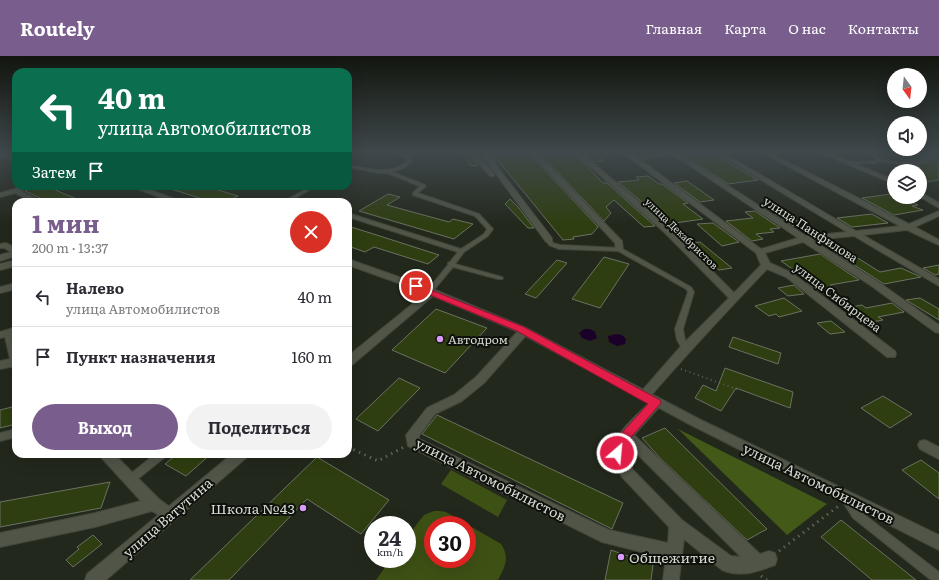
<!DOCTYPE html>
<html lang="ru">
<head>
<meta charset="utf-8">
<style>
  body { margin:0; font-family:Literata,serif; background:#f2f2f3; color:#2b2b33; height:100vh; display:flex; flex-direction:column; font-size:15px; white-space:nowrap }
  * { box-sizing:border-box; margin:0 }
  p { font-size:13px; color:#7c7c81 }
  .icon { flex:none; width:22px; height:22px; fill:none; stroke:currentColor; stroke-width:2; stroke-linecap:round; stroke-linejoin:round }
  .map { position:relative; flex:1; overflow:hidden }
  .drawer { position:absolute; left:12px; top:142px; width:340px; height:260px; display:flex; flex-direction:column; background:#fff; border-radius:12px; box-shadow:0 4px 16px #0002 }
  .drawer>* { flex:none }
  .top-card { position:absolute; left:12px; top:12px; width:340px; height:122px; border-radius:12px; box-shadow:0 4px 16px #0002; background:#0b6e4f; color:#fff; overflow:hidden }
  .needle { width:26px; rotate:165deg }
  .fabs { position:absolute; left:887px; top:12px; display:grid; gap:8px }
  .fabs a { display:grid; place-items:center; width:40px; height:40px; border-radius:50%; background:#fff; box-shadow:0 4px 16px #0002; font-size:20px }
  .speed { position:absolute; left:364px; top:460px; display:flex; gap:8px; font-size:20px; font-weight:700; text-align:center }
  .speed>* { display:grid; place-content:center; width:52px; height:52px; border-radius:50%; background:#fff; box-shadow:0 4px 16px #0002; line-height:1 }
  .speed small { font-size:10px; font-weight:400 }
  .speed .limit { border:6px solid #d22; background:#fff; color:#111 }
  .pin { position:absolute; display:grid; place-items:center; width:34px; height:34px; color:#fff; margin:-17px; border:2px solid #fff; border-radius:50%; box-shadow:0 1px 4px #0007 }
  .me { position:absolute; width:44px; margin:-22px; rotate:27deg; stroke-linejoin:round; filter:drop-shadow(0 0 3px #0008) }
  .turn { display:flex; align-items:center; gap:14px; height:84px; padding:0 20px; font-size:18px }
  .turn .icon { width:52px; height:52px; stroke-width:2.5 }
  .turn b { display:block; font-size:28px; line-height:34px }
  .then { display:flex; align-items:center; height:38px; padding:0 20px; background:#0003; gap:8px; font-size:15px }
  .round { display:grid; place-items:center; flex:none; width:42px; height:42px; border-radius:21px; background:#f2f2f3 }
  .headline { display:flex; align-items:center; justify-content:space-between; height:68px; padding:0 20px }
  h1 { font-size:24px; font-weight:700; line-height:30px; color:#795d8c }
  .button { display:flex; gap:8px; margin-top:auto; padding:8px 20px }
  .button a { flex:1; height:46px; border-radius:24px; background:#795d8c; color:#fff; font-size:16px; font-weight:700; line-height:46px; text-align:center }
  .button a+a { background:#f2f2f3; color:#2b2b33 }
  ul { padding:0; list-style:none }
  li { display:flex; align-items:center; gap:12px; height:60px; padding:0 20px; border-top:1px solid #e1e1e2 }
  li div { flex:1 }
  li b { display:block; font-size:15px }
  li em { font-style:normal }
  header { display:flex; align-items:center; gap:24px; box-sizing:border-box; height:56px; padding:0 20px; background:#795d8c; color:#fff }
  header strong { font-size:19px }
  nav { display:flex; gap:22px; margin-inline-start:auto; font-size:14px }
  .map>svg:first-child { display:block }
  .green { fill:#3e5115; fill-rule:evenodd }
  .forest { fill:#435917 }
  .water { fill:#1b0029 }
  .building { fill:#2e3e10; stroke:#6b7163 }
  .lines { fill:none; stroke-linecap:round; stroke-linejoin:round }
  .service-casing { stroke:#41453b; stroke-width:2 }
  .minor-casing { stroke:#41453b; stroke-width:2 }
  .tertiary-casing { stroke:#41453b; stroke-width:2 }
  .path-far1 { stroke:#5c6156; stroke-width:2; stroke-dasharray:1 3.5; stroke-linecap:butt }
  .path { stroke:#5c6156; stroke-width:3; stroke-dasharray:1.5 4.5; stroke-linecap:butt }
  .service { fill:#505548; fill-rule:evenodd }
  .minor { fill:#505548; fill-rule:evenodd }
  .tertiary { fill:#505548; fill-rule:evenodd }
  .route { fill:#e11d48; stroke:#92132f }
  .poi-dot { fill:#d89bf8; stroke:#0e100b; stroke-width:1.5 }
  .labels { text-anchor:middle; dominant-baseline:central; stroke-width:4; stroke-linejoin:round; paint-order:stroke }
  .far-street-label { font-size:10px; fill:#d6d9d1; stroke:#0e100b }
  .street-label { font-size:12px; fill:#d6d9d1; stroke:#0e100b }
  .poi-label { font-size:12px; fill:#d6d9d1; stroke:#0e100b; text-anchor:start }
  .near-street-label { font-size:14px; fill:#d6d9d1; stroke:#0e100b }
  .near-poi-label { font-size:14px; fill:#d6d9d1; stroke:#0e100b; text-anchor:end }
</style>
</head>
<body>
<header>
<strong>Routely</strong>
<nav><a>Главная</a><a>Карта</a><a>О нас</a><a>Контакты</a></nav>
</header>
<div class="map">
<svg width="939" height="524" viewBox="0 0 939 524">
  <rect width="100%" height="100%" fill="#23281c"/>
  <path class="green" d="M451,414L507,444L498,461L441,428Z
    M434,455H440L446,456L501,488C510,501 505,511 498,524H376L391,503H407V481L424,459ZM433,469H467V503H433Z"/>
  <path class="forest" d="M678,373L827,448L787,479Z"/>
  <path class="water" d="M584,273H590L595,276L597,282L590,285L582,282L579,277Z
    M616,278L622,279L626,283L625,288L617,290L609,286L608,280Z"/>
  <path class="building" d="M460,96H468L478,109L471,110Z
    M488,96H495V99L526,97L532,100L598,171L592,178L573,181L574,183L563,184L496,102V106Z
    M573,96L603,127H607L655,170L644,171L614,144L606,151L611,157L604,165L541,99Z
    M582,96H592L604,105L594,106Z
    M678,96H710L758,124L728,128Z
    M917,96L926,100L917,104H904L890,98Z
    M933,102L939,104V124L920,127V111L916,109L927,106Z
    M648,120L659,128H662L688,147L683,148L703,163L668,168L618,126L639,124L636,121Z
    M687,125L714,144L700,146L674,127Z
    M35,130H46L84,146H49L25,135Z
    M168,130H193L200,132L205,130L238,140L225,146H212L168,132Z
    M388,138L400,141L387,149L449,166L453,163L473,168L454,183L359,155Z
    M891,138L894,141H900L918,149L912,150L923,154L894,159L862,142Z
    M510,143L518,151L534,172H528L505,148Z
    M755,155L780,172L770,173L774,176L756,178L763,183L752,185L726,165L753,162L745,156Z
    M785,157L803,169L793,170L775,158Z
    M872,158L888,167L852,171L837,162Z
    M713,167L739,186L722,190L697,168Z
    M348,170L386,182L439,199L428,208L374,191L365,196L348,190Z
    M700,186L732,212L719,214L688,188Z
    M845,194L880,216L901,212L921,221L884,228L834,196Z
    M820,198L859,224L830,229L834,232L817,234L807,227L811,226L781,205Z
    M604,201L629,208L600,252L572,243Z
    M557,204L567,207L536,242L525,238Z
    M939,209V218L935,219L923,212Z
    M794,229L804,238L788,240L778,232Z
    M784,242L802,255L779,261L776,258L769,260L755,250Z
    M920,242L939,253V264L906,244Z
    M892,247L904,256L878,261L883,264L866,267L846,252L862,249L866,252Z
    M436,253L487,272L445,317L392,294Z
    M831,265L845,276L830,278L817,267Z
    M733,281L781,297L778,308L729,291Z
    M725,312L793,336L790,352L736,332L721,355L695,342L703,329L716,335Z
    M399,322L420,332L378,375L356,363Z
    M883,340L912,358L890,372L861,352Z
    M16,350V368L0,372V354Z
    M437,359L623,447L612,473L422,378Z
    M665,372L767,473L747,484L661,403L642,382Z
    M177,398H211L186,420L165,408Z
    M317,401L389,444L361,478L307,443L229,524H190Z
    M921,404L939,417V443L902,414Z
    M110,426L101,452L0,471V446Z
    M841,464L916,524H872L821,481Z
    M93,479L102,488L73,511L66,504L79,493L77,491Z
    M611,494L653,509L651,524H605Z"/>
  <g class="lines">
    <g class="service-casing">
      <path id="service" d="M396,96C403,96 408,99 412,105L404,112L392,116L425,129V131L418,137L479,158L493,173L488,180L464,196L455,208L502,221L503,222L502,223H498L453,211L432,236H428L427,235L448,209V207L450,206L458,196L348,161V157L461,193L484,178L487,173L475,160L413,139V137L420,130L387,117H379L348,111V109C371,113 387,120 408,105L406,102Z
        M869,96H873L880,103L897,106L917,105L928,101L924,96H928L932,101C917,113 896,108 878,105L876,107L849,108L847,107L849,106L875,105L876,103Z
        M311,130H316L289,146H283Z
        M549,182L551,183L553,187L560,189L621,192L691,231L694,236L683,273L685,284L690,292L689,294H683L677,284L675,273L688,236L686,233L618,195L559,193L549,189L546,184Z
        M16,373V381L0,385V377Z
        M155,398H167L165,401L134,426L131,427L128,426L126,423L128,420Z
        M846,438L850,440L861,456L939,516V524H931L853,462L841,443L842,440Z"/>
    </g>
    <g class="minor-casing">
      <path id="minor" d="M469,96H475L494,118V120H490Z
        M480,96H486L552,182V186H546Z
        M530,96H536L622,185L623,193L622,195H616L615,187Z
        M574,96H580L670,172L734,237L761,209L756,197L622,96H629L638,103L661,96H673L687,103L806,180L847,176L715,96H722L856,175L900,170L761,96H768L909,168L939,155V160L915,171L939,184V189L907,174L863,179L939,223V230L854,180L812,184L877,225L939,269V277L935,276L870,229L803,186L765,197L770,207L792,217L895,295L896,298L895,301H887L786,221L767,213C727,255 687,298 648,343L644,344L640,343L638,340L640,337L682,289L729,242L664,176ZM667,98L683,105L798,182L761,193L642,105L648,102Z
        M819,96H827L894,124V128Z
        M24,130H34L21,135L43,146H33L15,137L0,141V137Z
        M920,136L939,147V152L920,141Z
        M6,187L16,192V200L0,205V199L11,196L4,192H0V188Z
        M16,204V210L0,214V208Z
        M16,227V233L0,237V231Z
        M16,271V277L14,278L16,284V310L0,313V305L10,303L5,281L0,282V276Z
        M524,272L528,273L529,275L528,277L484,327L462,345L435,358L419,380V383L609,474L668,487L669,471L622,421L610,399C611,380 639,357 652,344L656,342L660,344L662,347L660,350L634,379L760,498L769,495L775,497L777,503L775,509C756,516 742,522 722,514L684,483L679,524H663L666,502L602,486L408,390L406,379L427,352L454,339L476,321L520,273ZM627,388L741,501L731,500L682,464L632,413L624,399Z
        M925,384L939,391V403L920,393L918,389L920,385Z
        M98,398H114L159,443L174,454L176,459L174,464L169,466L152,455L95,471L0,491V477L95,457L141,445Z"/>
    </g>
    <g class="tertiary-casing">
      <path id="tertiary" d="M0,97L16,98V102L0,101Z
        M130,130H140L183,146H172Z
        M348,203L433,233L524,271L699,363L939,479V494L691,369L516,275L433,240L352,309L348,310V300L426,237L348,209Z
        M232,398H248L246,402L106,524H85L87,518Z"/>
    </g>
    <path class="path-far1" d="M681,313L739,334"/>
    <path class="path" d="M348,391L378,405L404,391
      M779,495L840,449
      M761,520L767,524"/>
    <use href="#service" class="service"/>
    <use href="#minor" class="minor"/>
    <use href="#tertiary" class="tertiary"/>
  </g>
  <linearGradient id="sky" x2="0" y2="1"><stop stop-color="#13160f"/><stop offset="0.57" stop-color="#3f484b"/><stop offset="1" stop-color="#3f484b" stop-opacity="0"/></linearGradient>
  <rect width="939" height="169" fill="url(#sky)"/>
  <path class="route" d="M416,228L524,271L660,344L661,347L626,387L621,401L617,402L612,401L611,397L617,382L648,348L517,275L413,232L412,230L413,229Z"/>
  <g class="poi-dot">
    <circle cx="440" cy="283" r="4"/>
    <circle cx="303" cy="452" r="4"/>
    <circle cx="621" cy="501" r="4"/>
  </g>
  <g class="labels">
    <g class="far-street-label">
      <text transform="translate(682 177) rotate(44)">улица Декабристов</text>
    </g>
    <g class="street-label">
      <text transform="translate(811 173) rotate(33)">улица Панфилова</text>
      <text transform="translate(838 241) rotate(37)">улица Сибирцева</text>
    </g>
    <g class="poi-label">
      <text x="448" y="283">Автодром</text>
    </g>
    <g class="near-street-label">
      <text transform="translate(491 423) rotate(27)">улица Автомобилистов</text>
      <text transform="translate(819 427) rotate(26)">улица Автомобилистов</text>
      <text transform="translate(167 461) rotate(-41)">улица Ватутина</text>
    </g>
    <g class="near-poi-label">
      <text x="295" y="452">Школа №43</text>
      <text x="629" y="501" text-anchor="start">Общежитие</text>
    </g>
  </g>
</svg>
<div class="fabs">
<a><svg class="needle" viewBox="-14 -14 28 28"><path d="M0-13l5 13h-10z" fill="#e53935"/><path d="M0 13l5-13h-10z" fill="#7c7c81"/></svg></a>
<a><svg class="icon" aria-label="sound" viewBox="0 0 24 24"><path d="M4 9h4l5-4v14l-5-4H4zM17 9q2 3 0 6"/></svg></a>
<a><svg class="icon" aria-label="layers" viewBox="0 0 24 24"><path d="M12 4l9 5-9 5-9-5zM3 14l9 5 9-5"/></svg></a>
</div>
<div class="speed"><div>24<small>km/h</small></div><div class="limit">30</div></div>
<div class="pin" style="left:416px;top:230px;background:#d93025"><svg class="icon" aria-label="arrive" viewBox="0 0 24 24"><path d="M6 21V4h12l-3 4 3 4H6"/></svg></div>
<svg class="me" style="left:617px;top:397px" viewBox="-20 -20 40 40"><circle r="17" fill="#e11d48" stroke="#fff" stroke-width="3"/><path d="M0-11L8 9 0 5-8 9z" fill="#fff"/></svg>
<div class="top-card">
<div class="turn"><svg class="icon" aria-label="left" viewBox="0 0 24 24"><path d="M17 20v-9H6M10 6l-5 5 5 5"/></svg><div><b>40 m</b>улица Автомобилистов</div></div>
<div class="then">Затем<svg class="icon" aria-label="arrive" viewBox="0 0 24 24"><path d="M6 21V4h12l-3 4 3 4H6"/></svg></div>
</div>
<section class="drawer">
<div class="headline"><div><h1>1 мин</h1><p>200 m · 13:37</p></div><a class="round" style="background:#d93025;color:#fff"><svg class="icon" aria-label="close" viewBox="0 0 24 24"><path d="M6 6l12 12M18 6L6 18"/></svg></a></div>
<ul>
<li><svg class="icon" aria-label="left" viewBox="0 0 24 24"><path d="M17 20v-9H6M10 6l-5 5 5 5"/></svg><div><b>Налево</b><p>улица Автомобилистов</p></div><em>40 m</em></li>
<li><svg class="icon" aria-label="arrive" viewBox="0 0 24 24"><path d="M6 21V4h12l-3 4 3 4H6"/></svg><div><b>Пункт назначения</b></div><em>160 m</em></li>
</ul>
<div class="button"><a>Выход</a><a>Поделиться</a></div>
</section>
</div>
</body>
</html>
